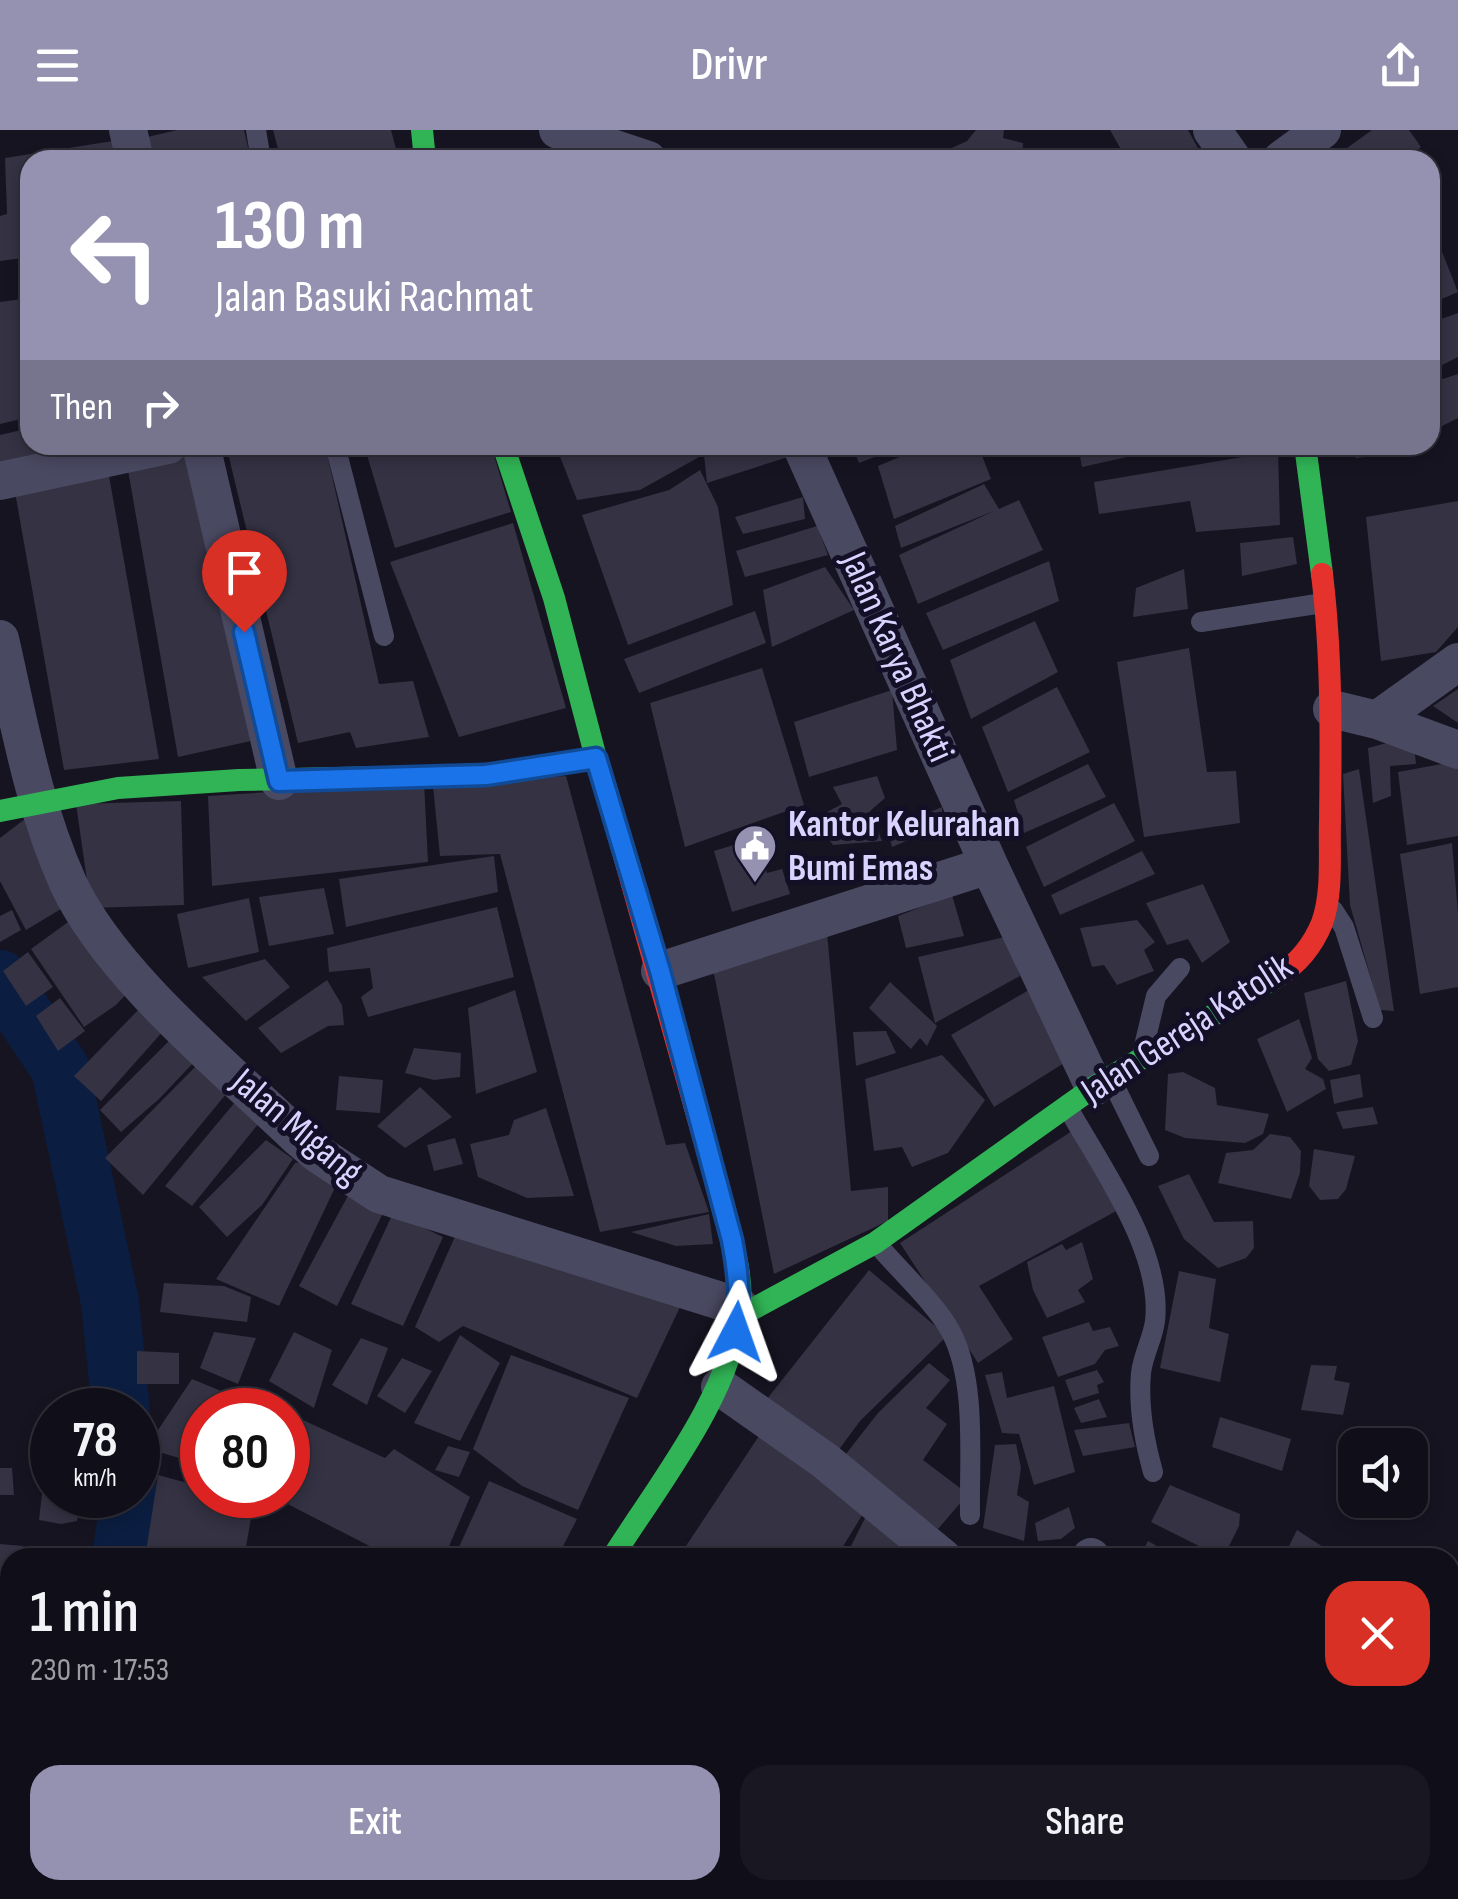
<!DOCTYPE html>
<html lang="en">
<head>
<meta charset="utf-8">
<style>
  body { margin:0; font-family:"Sofia Sans Condensed",sans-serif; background:#191822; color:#f1f3f6; height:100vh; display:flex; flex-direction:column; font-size:38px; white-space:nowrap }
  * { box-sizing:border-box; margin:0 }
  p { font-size:32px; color:#9c9ca2 }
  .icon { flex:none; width:55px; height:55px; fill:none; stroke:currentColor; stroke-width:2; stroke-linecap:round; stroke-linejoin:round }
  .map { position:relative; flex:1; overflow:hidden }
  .panel { position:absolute; left:0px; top:1418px; width:1460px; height:352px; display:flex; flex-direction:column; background:#100f19; border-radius:30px 30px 0 0; box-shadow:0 5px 15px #0003,0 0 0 2px #302f38 }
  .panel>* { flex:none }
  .banner { position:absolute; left:20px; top:20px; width:1420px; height:305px; border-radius:30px; box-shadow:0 5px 15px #0003,0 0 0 2px #302f38; background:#9591b1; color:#fff; overflow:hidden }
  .fabs { position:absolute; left:1338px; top:1298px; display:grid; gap:20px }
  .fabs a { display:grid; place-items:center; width:90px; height:90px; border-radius:20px; background:#100f19; box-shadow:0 5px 15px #0003,0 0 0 2px #302f38; font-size:50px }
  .speed { position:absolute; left:30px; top:1258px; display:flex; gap:20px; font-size:50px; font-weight:700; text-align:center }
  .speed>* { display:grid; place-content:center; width:130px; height:130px; border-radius:50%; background:#100f19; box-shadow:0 5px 15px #0003,0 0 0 2px #302f38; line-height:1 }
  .speed small { font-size:25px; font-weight:400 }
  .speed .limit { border:15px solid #d22; background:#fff; color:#111 }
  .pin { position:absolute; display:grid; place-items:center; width:85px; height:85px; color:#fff; margin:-102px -42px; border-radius:50% 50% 50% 0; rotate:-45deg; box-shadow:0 0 10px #0007 }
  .pin .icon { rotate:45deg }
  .me { position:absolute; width:110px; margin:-55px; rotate:4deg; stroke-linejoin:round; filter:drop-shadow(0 0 8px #0008) }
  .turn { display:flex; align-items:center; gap:35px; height:210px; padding:0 30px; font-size:45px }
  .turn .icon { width:130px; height:130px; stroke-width:2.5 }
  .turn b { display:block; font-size:70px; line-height:85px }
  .then { display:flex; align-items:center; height:95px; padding:0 30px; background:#0003; gap:20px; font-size:38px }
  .round { display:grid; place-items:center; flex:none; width:105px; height:105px; border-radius:30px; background:#191822 }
  .overview { display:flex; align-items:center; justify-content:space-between; height:170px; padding:0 30px }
  h1 { font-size:60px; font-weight:600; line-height:75px }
  .button { display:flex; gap:20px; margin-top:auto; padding:20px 30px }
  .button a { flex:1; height:115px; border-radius:30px; background:#9591b1; color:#fff; font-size:40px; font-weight:600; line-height:115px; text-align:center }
  .button a+a { background:#191822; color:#f1f3f6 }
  header { display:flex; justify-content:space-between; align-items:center; height:130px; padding:0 30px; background:#9591b1; color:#fff; font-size:45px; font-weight:600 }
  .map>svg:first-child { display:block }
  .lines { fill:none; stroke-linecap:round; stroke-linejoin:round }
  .river { stroke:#0b1e41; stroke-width:58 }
  .building { fill:#343243 }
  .lane { stroke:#4a4962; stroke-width:20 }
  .street { stroke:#4a4962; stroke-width:38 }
  .fast { stroke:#30b455; stroke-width:22 }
  .jam { stroke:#e5322d; stroke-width:22 }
  .route-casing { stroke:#114b97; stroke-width:25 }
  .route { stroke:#1a73e8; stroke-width:18 }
  .labels { text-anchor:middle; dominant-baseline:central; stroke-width:10; stroke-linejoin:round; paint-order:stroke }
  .street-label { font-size:38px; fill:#d9d4ff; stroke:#130f26 }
  .poi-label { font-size:38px; font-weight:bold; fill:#d9d4ff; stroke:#130f26; text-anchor:start }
</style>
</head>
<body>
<header><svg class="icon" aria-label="menu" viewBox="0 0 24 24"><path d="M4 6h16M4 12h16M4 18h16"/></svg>Drivr<svg class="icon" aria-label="share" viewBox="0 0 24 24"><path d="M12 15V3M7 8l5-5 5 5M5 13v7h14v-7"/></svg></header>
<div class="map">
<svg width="1458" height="1769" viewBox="0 0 1458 1769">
  <rect width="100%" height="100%" fill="#161421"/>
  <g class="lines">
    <path class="river" d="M0,849L60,938L110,1172L121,1280
      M121,1428L130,1365
      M61,1769L62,1760"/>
  </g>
  <path class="building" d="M177,0H244L251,30H149L143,8Z
    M273,0H391L399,30H281Z
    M976,0H1004L1003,8L1023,13L1022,30H925L967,11Z
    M1110,0H1188L1204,29L1127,30Z
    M1372,0H1409L1421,17L1405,30H1339L1336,26Z
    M113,11L114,30H30V127L0,131V86L7,84L5,28Z
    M552,19L555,30H511V29Z
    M1439,114L1458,162L1430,174V118Z
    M30,168V287L0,294V172Z
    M1458,183V227L1430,241V193Z
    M1458,244V288L1430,302V253Z
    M30,298V315H104L0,342V305Z
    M226,315H325L379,554L413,551L429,607L356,618L350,602L298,613Z
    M364,315H491L511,382L395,418Z
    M586,315H697L701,326L640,360L577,370L559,324Z
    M703,315H780L788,327L707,353Z
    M852,315H906L859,333Z
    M928,315H978L991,349L894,389L878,336Z
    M1078,315H1172V317L1082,337Z
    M1350,315H1404L1383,325L1356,328Z
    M1278,321L1280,395L1196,402L1190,371L1099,384L1094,352Z
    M190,324L251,611L178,627L128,340Z
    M108,340L159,629L64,640L15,362Z
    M700,340L718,377L733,475L628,515L582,385L669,360Z
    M984,354L999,379L1019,370L1043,420L918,474L899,425L994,381L901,418L895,396Z
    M803,367L805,389L743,404L735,387Z
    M1458,371V497L1436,522L1381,531L1366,387Z
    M513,393L566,578L459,607L390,432Z
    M817,396L828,425L745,447L736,421Z
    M1293,407L1297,434L1242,446L1240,413Z
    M1049,431L1059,471L943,520L926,483Z
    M825,437L854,480L772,517L763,460Z
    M1184,439L1188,479L1133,487L1136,458Z
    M755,481L766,513L639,563L624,529Z
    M1035,491L1058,542L971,589L950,530Z
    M1189,518L1207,642L1236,641L1240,693L1144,707L1117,532Z
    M762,538L804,675L685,717L650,573Z
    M1057,557L1090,622L1008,662L982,597Z
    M1458,559V593L1433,576Z
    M892,560L897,620L809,647L794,592Z
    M1413,606L1416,634L1390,636L1391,666L1373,673L1368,618Z
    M1458,631V706L1407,715L1398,642Z
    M1088,634L1106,667L1024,703L1014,670Z
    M1359,639L1394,881L1380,880L1350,775L1343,644Z
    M566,646L666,1015L685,1013L709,1082L600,1102L500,724L440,726L433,656Z
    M877,646L885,668L870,681L882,711L833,715L814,689L842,674L833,657Z
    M424,652L428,732L212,756L208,666Z
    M181,671L184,775L91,778L76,674Z
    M1114,673L1135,711L1044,757L1026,717Z
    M942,677V696L892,717L888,700Z
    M34,682L71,773L26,800L0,751V708Z
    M756,708L767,743L782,739L790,764L732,782L714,721Z
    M1452,713L1458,783V857L1420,864L1400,724Z
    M1142,721L1155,744L1060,785L1051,765Z
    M494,726L498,762L346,797L339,749Z
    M1203,754L1230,812L1202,833L1188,809L1167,815L1146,773Z
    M324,758L334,804L269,816L259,767Z
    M952,765L964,806L906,818L898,786Z
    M249,768L259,822L188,838L177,784Z
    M497,777L514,847L368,887L361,867L373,858L370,838L329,842L327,818Z
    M12,780L21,800L0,812V786Z
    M75,787L135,855L116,875L84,897L31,819Z
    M1137,790L1155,812L1144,820L1154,841L1117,855L1104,835L1092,837L1080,798Z
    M827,803L851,1061L888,1057V1091L774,1144L712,834Z
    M1005,807L1020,846L935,893L918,827Z
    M28,822L53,857L26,876L3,841Z
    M265,829L290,857L246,891L202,847Z
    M327,850L342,875L344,895L328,896L281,923L258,898Z
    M1346,851L1358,911L1351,935L1329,941L1318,929L1304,863Z
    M890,852L937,896L927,916L920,908L911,919L869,878Z
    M515,860L537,942L476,964L468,878Z
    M1029,860L1072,928L994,977L951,905Z
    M60,868L85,901L58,921L36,886Z
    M143,875L165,899L101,971L74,946Z
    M1299,889L1312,928L1305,939L1323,949L1326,959L1287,982L1257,909Z
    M886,901L896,923L856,936L853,902Z
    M171,909L196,930L159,969L121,1002L100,980Z
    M414,918L461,923L460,947L434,950L405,943Z
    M942,925L985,970L948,1023L912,1037L902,1017L874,1021L865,949Z
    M200,932L231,958L143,1065L105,1028Z
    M1183,942L1215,958L1217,975L1269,984L1263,1004L1245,1013L1185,1008L1165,1000L1168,944Z
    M1360,944L1363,967L1334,974L1330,950Z
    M339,946L383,950L380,983L336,980Z
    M420,957L452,987L405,1018L377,996Z
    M236,971L259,993L192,1076L165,1056Z
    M1373,977L1378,994L1343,999L1336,982Z
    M546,978L574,1066L527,1068L478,1047L470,1014L509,1005L514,990Z
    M1072,1001L1120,1079L979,1156L1013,1209L978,1233L900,1113Z
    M1270,1004L1290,1007L1301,1021L1300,1043L1291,1069L1218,1053L1226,1023L1253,1020Z
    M455,1008L463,1034L434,1041L427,1015Z
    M266,1010L293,1029L262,1075L227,1107L199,1077Z
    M1314,1019L1355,1026L1346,1059L1338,1069L1320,1070L1309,1056Z
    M311,1030L340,1047L279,1176L216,1149L295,1033Z
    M1189,1044L1214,1092L1253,1091L1254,1118L1246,1128L1218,1138L1184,1109L1158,1056Z
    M350,1062L387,1075L337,1176L299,1156Z
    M393,1083L443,1107L403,1196L351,1174Z
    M709,1084L713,1114L676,1116L631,1102Z
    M461,1093L681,1175L637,1268L463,1196L439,1212L415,1197Z
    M1082,1112L1093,1149L1078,1160L1085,1172L1047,1188L1033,1160L1027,1132L1062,1114L1066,1120Z
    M869,1140L947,1206L860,1291L832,1329L763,1274Z
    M1179,1141L1216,1149L1209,1198L1229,1204L1220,1252L1160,1238Z
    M164,1153L224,1156L251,1167L247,1192L160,1182Z
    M1089,1192L1093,1201L1110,1197L1119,1216L1105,1220L1095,1234L1058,1247L1042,1207Z
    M214,1202L256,1208L238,1254L200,1238Z
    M294,1202L332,1220L314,1278L269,1251Z
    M460,1205L500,1233L460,1311L414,1293Z
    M361,1208L388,1218L367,1275L332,1255Z
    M137,1221L179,1223V1254H137Z
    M511,1225L629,1268L578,1380L522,1356L473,1319Z
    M402,1228L432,1241L405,1283L377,1266Z
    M929,1233L950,1250L926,1278L947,1294L923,1330L968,1364L938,1399L842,1329L878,1283Z
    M1311,1235L1337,1236L1334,1250L1350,1253L1343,1285L1301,1280Z
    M1097,1240L1104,1252L1097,1255L1099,1263L1073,1271L1065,1250Z
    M1002,1242L1007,1268L1054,1256L1075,1342L1034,1355L1019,1304L1002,1303L985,1245Z
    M192,1249L255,1275L252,1280H202V1335L146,1318Z
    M1099,1269L1107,1287L1081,1293L1074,1278Z
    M288,1283L385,1328L394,1319L470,1367L444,1428H393L270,1365H288Z
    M1220,1287L1291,1309L1282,1341L1212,1317Z
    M1129,1293L1135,1317L1083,1326L1074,1300Z
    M759,1306L837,1358L864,1382L836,1428H678Z
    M1016,1314L1021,1338L1017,1365L1029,1372L1024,1411L983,1398L995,1315Z
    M448,1316L470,1322L459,1347L435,1340Z
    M0,1338H12L14,1365H0Z
    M158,1345L202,1357V1365H231L254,1371L244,1428H145Z
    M489,1351L577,1389L557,1428H454Z
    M1170,1355L1240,1384L1239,1396L1223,1428L1151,1392Z
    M42,1364L81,1366L77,1391L61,1394L39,1390Z
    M1069,1377L1075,1398L1061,1409L1038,1411L1035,1393Z
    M867,1384L923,1428H845Z
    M1297,1400L1340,1428H1283Z
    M1148,1411L1178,1428H1139Z
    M0,1414L23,1416L22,1428H10V1441H0Z
    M0,1533L10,1535V1571L0,1569Z
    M0,1581H10V1602L0,1604Z
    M0,1616L10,1617V1641L0,1643Z
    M10,1653V1688L1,1692L0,1656Z
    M167,1760H239L237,1769H203Z
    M408,1760H472L475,1769H383Z"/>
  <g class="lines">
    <path class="lane" d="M256,0L261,30
      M335,315L384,506
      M1201,492L1323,473
      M1333,780L1344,797L1373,888
      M1143,920L1156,866L1180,838
      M1110,947L1149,1026
      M1068,978C1101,1037 1163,1122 1155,1191C1153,1208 1143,1225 1141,1243C1138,1277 1144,1310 1153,1342
      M877,1114C898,1139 937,1175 951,1202C977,1251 969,1330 970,1385
      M260,1769L268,1760"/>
    <path class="street" d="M128,0L135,30
      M558,0L648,30
      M1212,0L1233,30
      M1281,30L1322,0
      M201,315L279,651
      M801,315L989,735L1094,957
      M0,351L168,315
      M0,509C19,592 33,675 68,753C110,844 226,938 299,1008L318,1024L379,1064L740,1177
      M1332,579L1377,590L1458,620
      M1377,590L1458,532
      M660,841L989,735
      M720,1257L824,1330L943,1428
      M1091,1428V1427"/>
    <path class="fast" d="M422,0L425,30
      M503,315L554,468L596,628
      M1305,315L1322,444
      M0,681L118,658L239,650L482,645L596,628L623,722
      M738,1187L875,1113L1094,957L1278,846
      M612,1428C658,1355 731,1265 740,1179C743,1148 734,1117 726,1088
      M552,1760L554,1769"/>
    <path class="jam" d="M623,722L726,1088
      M1278,846C1299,833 1313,815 1322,793C1333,762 1329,725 1330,692C1331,609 1332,527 1322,444"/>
  </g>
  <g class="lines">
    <g class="route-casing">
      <path id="route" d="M244,502L279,651L486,645L596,628L660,841L732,1110C738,1142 741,1169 736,1202"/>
    </g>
    <use href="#route" class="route"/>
  </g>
  <defs>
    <g id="civic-pin" transform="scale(2.25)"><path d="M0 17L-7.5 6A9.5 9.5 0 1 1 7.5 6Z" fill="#9591b1" stroke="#130f26"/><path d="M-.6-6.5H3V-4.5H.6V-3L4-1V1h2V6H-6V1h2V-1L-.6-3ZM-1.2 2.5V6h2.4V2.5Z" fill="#fff"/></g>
  </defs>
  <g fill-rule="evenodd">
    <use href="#civic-pin" x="755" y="716"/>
  </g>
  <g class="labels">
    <g class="street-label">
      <text transform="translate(897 527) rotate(66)">Jalan Karya Bhakti</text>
      <text transform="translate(1187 899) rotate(-33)">Jalan Gereja Katolik</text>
      <text transform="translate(297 997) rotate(40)">Jalan Migang</text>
    </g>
    <g class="poi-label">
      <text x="788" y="694">Kantor Kelurahan<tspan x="788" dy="44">Bumi Emas</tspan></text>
    </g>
  </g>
</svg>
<div class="fabs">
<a><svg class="icon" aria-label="sound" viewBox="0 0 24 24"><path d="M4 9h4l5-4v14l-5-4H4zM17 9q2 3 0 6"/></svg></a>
</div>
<div class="speed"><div>78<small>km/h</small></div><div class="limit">80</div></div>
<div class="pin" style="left:244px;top:502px;background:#d93025"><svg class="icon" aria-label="arrive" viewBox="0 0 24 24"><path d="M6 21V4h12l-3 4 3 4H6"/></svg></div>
<svg class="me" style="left:736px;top:1202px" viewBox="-20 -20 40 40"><path d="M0-17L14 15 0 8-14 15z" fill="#1a73e8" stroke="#fff" stroke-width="4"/></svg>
<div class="banner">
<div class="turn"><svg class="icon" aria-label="left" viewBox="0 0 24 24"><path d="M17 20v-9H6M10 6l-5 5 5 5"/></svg><div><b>130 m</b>Jalan Basuki Rachmat</div></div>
<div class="then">Then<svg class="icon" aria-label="right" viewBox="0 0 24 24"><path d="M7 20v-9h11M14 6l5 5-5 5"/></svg></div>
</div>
<section class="panel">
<div class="overview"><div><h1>1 min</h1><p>230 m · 17:53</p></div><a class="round" style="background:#d93025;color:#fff"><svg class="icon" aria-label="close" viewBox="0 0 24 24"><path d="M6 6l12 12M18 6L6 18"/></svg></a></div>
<div class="button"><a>Exit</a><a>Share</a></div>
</section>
</div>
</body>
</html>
